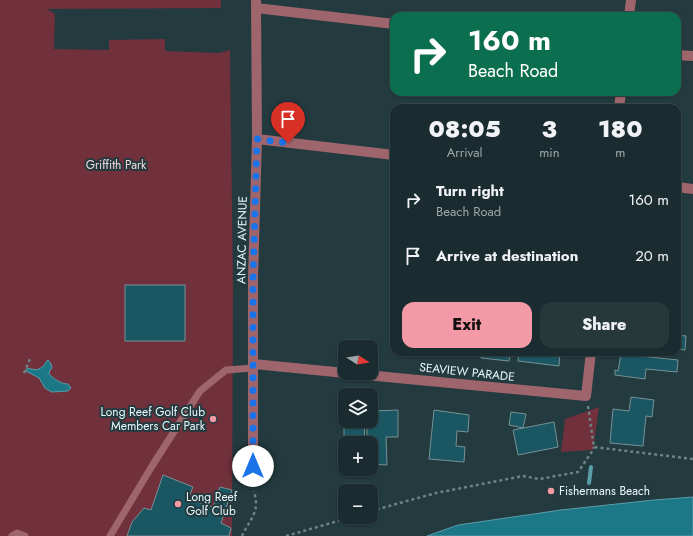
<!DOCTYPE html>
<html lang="en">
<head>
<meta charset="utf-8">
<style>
  body { margin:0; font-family:Jost,sans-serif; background:#27383b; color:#f1f3f6; height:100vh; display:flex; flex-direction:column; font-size:15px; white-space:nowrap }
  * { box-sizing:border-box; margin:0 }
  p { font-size:13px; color:#9fa7aa }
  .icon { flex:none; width:22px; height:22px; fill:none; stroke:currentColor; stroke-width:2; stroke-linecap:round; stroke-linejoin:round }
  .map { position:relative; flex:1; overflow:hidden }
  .drawer { position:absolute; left:390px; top:104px; width:291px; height:252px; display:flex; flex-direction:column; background:#1a2c2f; border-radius:12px; box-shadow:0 1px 3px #0004,0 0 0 1px #38484b }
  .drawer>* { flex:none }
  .hud { position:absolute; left:390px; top:12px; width:291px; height:84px; border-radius:12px; box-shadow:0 1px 3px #0004,0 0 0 1px #38484b; background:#0b6e4f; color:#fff; overflow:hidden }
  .needle { width:26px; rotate:102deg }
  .tools { position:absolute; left:338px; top:340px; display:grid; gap:8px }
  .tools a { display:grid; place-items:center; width:40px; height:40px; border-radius:8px; background:#1a2c2f; box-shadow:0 1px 3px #0004,0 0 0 1px #38484b; font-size:20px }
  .pin { position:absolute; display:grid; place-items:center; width:34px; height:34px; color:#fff; margin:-41px -17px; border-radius:50% 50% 50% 0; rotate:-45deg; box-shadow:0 0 4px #0007 }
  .pin .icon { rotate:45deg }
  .me { position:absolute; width:44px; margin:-22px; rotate:0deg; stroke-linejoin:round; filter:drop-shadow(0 0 3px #0008) }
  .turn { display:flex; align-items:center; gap:14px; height:84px; padding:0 12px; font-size:18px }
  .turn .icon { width:52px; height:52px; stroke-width:2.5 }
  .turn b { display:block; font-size:28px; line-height:34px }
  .eta { display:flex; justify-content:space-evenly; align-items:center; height:68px; text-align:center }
  .eta b { font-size:24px; font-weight:800; line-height:28px }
  .action { display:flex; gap:8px; margin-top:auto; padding:8px 12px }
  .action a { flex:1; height:46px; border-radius:12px; background:#f49aa6; color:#111; font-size:16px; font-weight:800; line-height:46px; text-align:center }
  .action a+a { background:#27383b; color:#f1f3f6 }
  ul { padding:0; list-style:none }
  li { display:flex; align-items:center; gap:12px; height:56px; padding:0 12px }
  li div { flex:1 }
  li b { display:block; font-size:15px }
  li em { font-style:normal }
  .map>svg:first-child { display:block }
  .green { fill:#70303c }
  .water { fill:#1c7787; stroke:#5a9eaa }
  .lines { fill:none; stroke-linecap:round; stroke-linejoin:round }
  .stream { stroke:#5a9eaa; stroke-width:4 }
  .building { fill:#1a5762; stroke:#779196 }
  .path { stroke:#6f8286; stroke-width:2.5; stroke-dasharray:3 3; stroke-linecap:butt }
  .service { stroke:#9f656d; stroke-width:7 }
  .minor { stroke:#9f656d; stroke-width:10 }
  .route { stroke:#1a73e8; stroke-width:7; stroke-dasharray:0 12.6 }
  .poi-dot { fill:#f49aa6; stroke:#233a3f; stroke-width:1.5 }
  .labels { text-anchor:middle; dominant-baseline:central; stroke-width:4; stroke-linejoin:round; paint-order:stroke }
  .park-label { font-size:12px; fill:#f2dadc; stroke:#233a3f }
  .street-label { font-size:12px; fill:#eaf8fb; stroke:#233a3f }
  .poi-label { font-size:12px; fill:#eaf8fb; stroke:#233a3f; text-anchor:start }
</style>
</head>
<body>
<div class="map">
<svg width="693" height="536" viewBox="0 0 693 536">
  <rect width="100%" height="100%" fill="#233a3f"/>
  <path class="green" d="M0,0H221V8L47,9L55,14L54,49L109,50V40L165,39V51L219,53L230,50L233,288L232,536H0Z
    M599,407L593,450L561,452L565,419Z"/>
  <path class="water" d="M48,360L51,364L52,368L50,370L49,374C54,379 61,384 68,384L71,388L68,391L52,392L48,390L45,388L39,378L26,371L27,368C38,371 41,370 47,361Z
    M693,497V536H427L458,525L561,510L654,500Z"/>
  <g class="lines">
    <path class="stream" d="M589,483L591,467"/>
  </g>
  <path class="building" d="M125,285H185V341H125Z
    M677,335L686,336L685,350L677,349Z
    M482,352H510L509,361L481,358Z
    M519,352H560L559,366L518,361Z
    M621,354L678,360L677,372L646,369L645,379L615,375V370L618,371Z
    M631,397L654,400L652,417L646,416L643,446L610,443L613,409L629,411Z
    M344,406H345V421H365L364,443H345V467H344Z
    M398,410V437H386L387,465L371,464V443H367V421H371V411Z
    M434,410L469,415L468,432L457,431L456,446L465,447L464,462L429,459Z
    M511,412L526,414L523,428L509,425Z
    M554,422L558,447L518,455L513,430Z
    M163,475L193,487L188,499L213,507L220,487L232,490L221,523L231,528L229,536H127L132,522L144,508L151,510Z"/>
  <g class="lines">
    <path class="path" d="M24,373L30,359
      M588,406L594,447L693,459
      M371,511L436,493L523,476L539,479L578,472L593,450L594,447
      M242,536C246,526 256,516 256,504C256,500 255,495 254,491
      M286,536L352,517"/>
    <path class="service" d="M12,536L17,533L25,536
      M110,536L152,466L200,391L226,370L253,368"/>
    <path class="minor" d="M256,8L394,24
      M629,16L631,0
      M677,55L693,56
      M619,108L621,92
      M257,139L394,155
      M677,187L693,189
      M253,364L345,373
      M345,373L586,396L591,352
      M253,481V278L257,139L256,0"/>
  </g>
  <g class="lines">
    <path class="route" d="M253,466V278L257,139L288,143"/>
  </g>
  <g class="poi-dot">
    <circle cx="213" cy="419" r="4"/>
    <circle cx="551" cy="491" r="4"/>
    <circle cx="178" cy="504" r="4"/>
  </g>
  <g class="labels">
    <g class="park-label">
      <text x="116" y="165">Griffith Park</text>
    </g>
    <g class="street-label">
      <text transform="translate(242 240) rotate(-89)">ANZAC AVENUE</text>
      <text transform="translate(467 372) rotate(6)">SEAVIEW PARADE</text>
    </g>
    <g class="poi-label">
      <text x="205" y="412" text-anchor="end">Long Reef Golf Club<tspan x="205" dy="14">Members Car Park</tspan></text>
      <text x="559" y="491">Fishermans Beach</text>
      <text x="186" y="497">Long Reef<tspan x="186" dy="14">Golf Club</tspan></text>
    </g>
  </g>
</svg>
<div class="tools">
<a><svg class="needle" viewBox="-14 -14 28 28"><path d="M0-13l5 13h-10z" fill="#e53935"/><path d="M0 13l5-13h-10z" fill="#9fa7aa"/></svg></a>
<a><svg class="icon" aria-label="layers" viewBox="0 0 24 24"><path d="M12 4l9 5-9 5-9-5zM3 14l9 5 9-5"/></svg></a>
<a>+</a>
<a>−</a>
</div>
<div class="pin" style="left:288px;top:143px;background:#d93025"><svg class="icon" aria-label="arrive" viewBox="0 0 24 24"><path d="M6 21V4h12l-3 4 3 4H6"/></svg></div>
<svg class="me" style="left:253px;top:466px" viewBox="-20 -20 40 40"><circle r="19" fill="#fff"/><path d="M0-13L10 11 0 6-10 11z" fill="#1a73e8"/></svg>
<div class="hud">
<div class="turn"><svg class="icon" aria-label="right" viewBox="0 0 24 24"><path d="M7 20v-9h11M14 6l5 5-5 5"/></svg><div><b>160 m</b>Beach Road</div></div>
</div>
<section class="drawer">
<div class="eta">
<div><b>08:05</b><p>Arrival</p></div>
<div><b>3</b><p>min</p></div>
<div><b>180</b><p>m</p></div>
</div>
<ul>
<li><svg class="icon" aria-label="right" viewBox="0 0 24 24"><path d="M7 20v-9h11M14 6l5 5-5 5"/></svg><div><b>Turn right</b><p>Beach Road</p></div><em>160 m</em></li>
<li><svg class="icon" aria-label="arrive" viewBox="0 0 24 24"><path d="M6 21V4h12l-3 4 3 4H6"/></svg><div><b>Arrive at destination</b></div><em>20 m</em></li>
</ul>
<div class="action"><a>Exit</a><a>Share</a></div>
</section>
</div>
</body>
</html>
